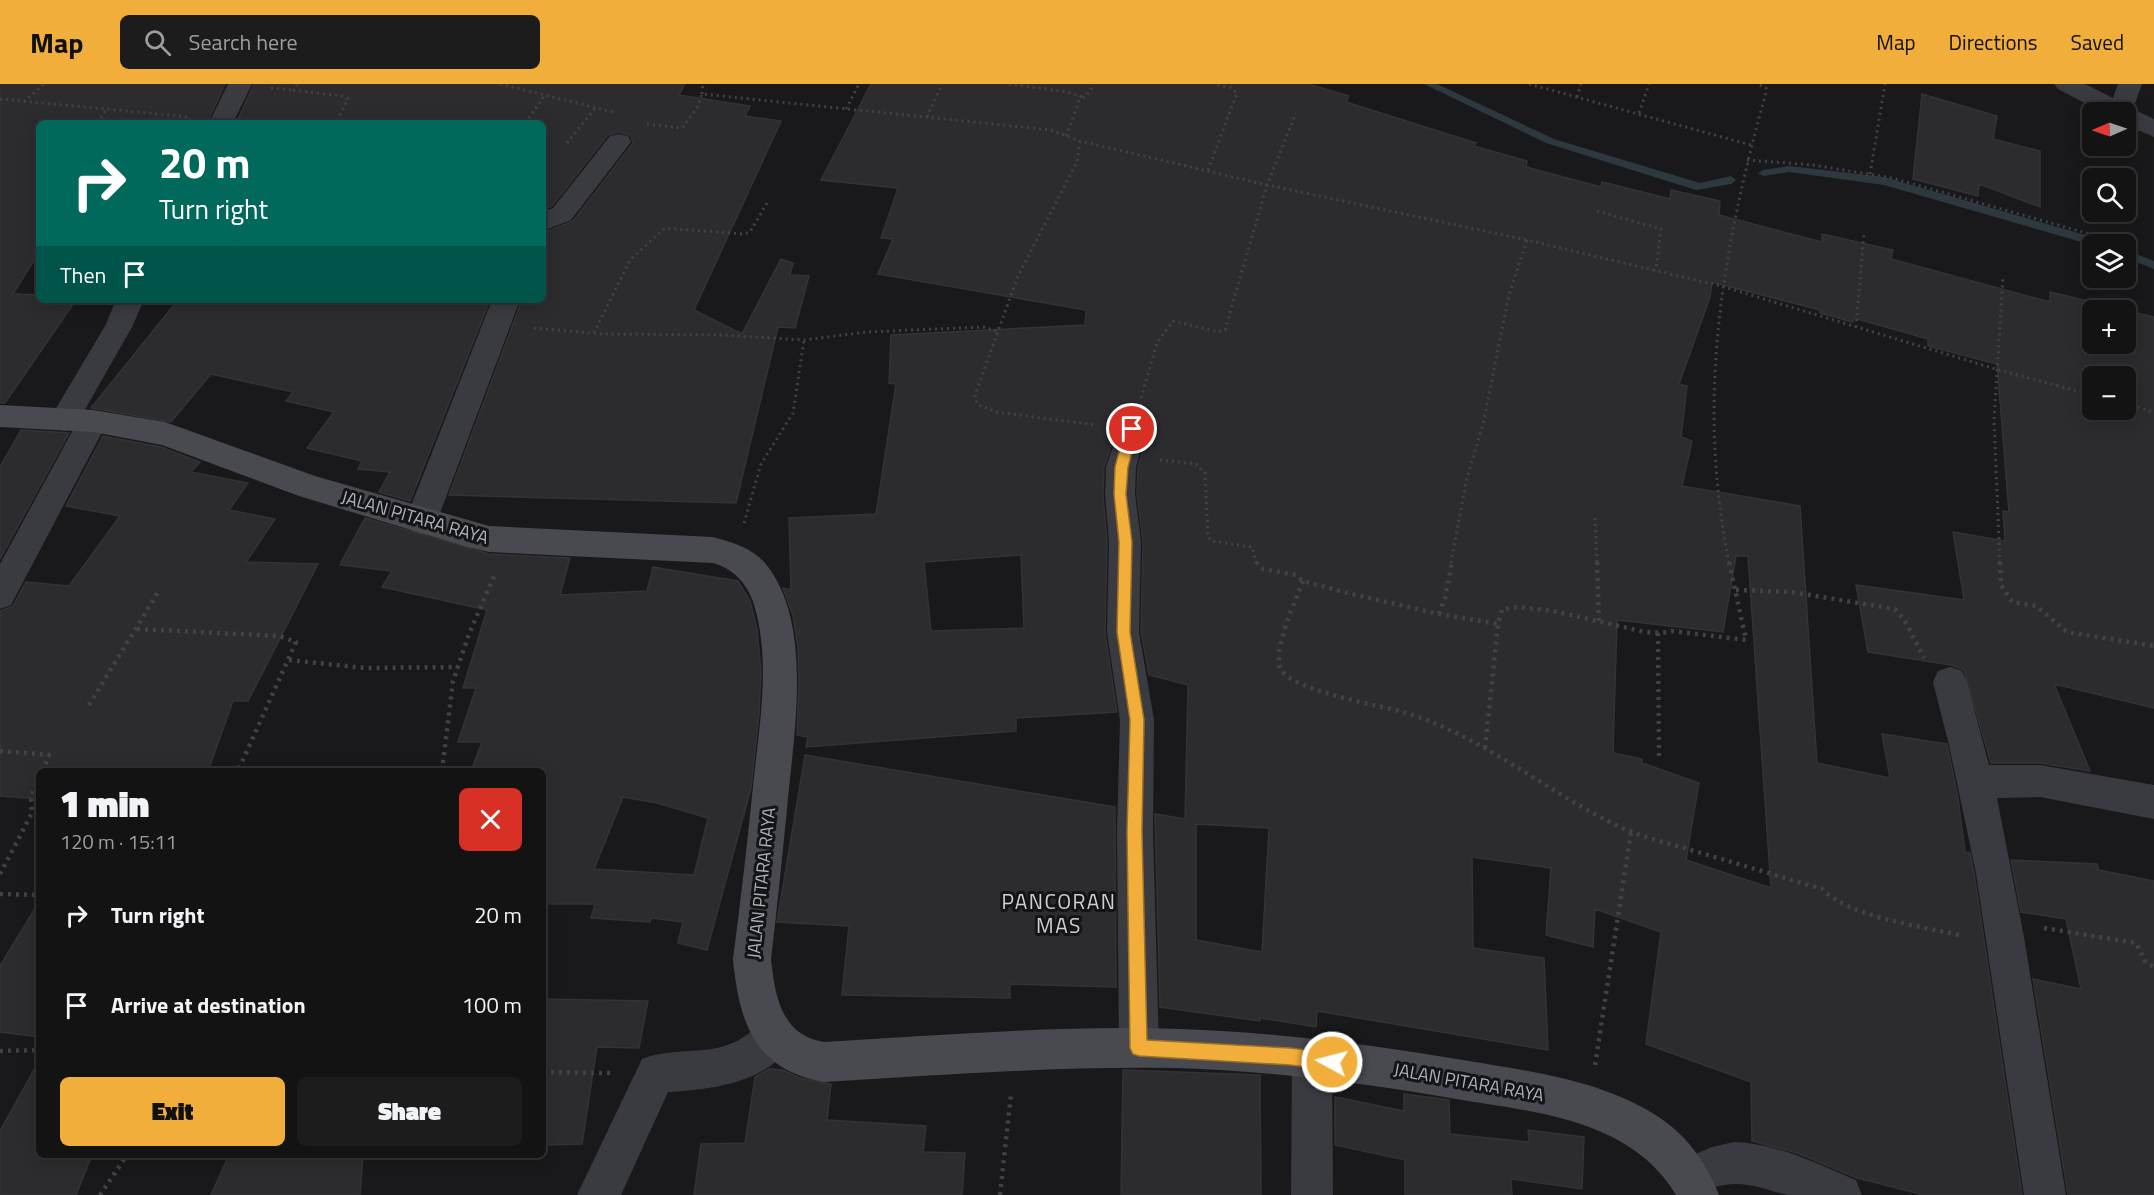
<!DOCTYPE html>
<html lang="en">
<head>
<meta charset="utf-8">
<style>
  body { margin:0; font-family:"Titillium Web",sans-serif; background:#1c1c1d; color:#f1f3f6; height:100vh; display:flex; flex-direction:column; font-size:22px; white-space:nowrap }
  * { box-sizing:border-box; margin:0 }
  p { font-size:20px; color:#9d9ea0 }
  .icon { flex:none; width:33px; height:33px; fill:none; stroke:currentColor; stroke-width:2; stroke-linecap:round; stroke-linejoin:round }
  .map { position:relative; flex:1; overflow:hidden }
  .drawer { position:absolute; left:36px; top:684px; width:510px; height:390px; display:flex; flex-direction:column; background:#131314; border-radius:9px; box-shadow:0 3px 15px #0003,0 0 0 2px #323234 }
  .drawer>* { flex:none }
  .top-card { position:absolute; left:36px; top:36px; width:510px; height:183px; border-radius:9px; box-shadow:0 3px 15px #0003,0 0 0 2px #323234; background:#00695c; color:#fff; overflow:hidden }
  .needle { width:39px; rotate:268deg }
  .fabs { position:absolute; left:2082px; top:18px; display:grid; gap:12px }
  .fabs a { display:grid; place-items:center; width:54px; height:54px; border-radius:9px; background:#131314; box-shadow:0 3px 15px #0003,0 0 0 2px #323234; font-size:30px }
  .pin { position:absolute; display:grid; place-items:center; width:51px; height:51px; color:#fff; margin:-26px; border:3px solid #fff; border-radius:50%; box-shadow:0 2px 6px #0007 }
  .me { position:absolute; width:66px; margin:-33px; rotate:277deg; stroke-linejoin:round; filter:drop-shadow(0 0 4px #0008) }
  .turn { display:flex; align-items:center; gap:21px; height:126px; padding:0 24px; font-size:27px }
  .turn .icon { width:78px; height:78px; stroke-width:2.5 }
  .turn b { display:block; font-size:42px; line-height:51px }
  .then { display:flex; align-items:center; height:57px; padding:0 24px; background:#0003; gap:12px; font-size:22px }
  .round { display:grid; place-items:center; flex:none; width:63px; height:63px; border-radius:9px; background:#1c1c1d }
  .overview { display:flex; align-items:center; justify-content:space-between; height:102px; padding:0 24px }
  h1 { font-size:36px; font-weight:800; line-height:45px }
  .primary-button { display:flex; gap:12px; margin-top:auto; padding:12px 24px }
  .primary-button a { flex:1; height:69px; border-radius:9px; background:#f2ae3a; color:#111; font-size:24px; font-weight:800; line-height:69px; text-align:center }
  .primary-button a+a { background:#1c1c1d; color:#f1f3f6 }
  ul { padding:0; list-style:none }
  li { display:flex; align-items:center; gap:18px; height:90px; padding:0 24px }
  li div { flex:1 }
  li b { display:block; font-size:22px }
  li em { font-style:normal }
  header { display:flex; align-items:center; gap:36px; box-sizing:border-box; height:84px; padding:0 30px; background:#f2ae3a; color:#111 }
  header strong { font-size:28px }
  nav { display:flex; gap:33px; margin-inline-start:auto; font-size:21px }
  .search { width:420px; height:54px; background:#1c1c1d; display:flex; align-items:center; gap:15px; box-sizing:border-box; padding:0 21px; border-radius:9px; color:#9d9ea0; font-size:22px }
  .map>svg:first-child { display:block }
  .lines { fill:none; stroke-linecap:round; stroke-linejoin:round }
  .stream { fill:#2e383f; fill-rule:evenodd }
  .building { fill:#2c2c2f; stroke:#333337; stroke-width:1.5; fill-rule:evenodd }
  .path-far1 { stroke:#404247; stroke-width:3; stroke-dasharray:2 4; stroke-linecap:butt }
  .path { stroke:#404247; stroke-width:4.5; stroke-dasharray:3 5; stroke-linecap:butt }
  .minor { fill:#3a3b40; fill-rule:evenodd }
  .secondary { fill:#484a50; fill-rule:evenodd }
  .route { fill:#f2ae3a; stroke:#9d7126; stroke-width:1.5 }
  .labels { text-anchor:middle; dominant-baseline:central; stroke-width:6; stroke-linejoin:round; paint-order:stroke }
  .street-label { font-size:18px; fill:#abb0ba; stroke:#141416 }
  .quarter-label { font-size:21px; letter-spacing:1.5px; fill:#cccfd6; stroke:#141416 }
</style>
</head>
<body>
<header>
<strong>Map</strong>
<div class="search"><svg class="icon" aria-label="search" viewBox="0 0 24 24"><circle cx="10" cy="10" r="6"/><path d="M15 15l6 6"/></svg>Search here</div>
<nav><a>Map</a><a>Directions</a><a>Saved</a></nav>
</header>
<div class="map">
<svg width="2154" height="1111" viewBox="0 0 2154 1111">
  <rect width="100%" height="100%" fill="#19191b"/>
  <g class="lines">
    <path class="stream" d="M1424,0H1437L1554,55L1700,99L1731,92L1736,96L1731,100L1696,106L1546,59Z
      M1789,82L1884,93L2106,157L2107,160L2092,161L1884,101L1789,88L1763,92L1758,89L1763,86Z
      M2126,166L2154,177V185L2126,174Z"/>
  </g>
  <path class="building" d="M0,0H225L207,39H39V168L13,210L39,211V216H76L5,319H0Z
    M254,0H685L679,11L750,22L745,32L781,37L694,226L742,250L781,175L793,179L790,191L809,192L795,244L778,243L736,419L449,411L522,216H543V149L573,137L633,59L630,51L619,48L608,51L552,122L543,126V39H236Z
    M871,0H1308L1349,12L1346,18L1476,59L1474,62L1527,77L1526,83L1601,103L1602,98L1670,115L1671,106L1720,117L1719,131L1822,158V150L1893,166L1891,175L2050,218V208L2154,233V624L2054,600L2090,687L2040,679H1991L1964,586L1951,581L1868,568L1856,501L1964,516L1953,448L2005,457L2003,427L2009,428L1997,280L1928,262V255L1854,234L1853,238L1820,229V226L1712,198L1710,213L1679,300L1687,302L1681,353L1692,357L1682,402L1800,422L1817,679L1890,694L1882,650L1947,660L1958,714L1965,768L1970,769L1974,789L2022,1111H1924L1857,1094L1797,1069L1752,1057L1751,998L1646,960L1661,848L1595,825L1593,863L1546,851L1551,784L1472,773L1473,864L1544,874L1548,966L1317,927L1316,943L1260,934V937L1160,923L1155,730L1185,735L1188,601L1149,591L1141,548L1143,458L1137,410L1138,383L1149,345L1143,334L1131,331L1120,335L1104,383L1103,410L1107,458L1105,548L1117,628L1016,634V647L806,663L808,653L797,651L799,598L798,564L793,532L783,504L791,506L789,434L876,430L896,300L889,299L891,251L1085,241L1086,226L878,190L893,155L881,154L898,104L821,96ZM2092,226H2126V260H2092ZM2092,292H2126V326H2092ZM1021,471L1024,544L931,547L924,478ZM1736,472H1748L1771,804L1686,776L1699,699L1642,679V675L1613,669L1617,536L1723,548ZM1196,740L1269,744L1262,868L1196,856Z
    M1922,10L1997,32L1993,55L2040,67V123L1979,100L1978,112L1913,95Z
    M178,216H490L410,417L379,408L390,388L358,385L362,377L307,364L334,328L286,317L293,308L211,290L171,338L91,324Z
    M21,346L69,349L0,475V383Z
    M103,352L161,363L200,378L191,388L248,399L229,426L275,435L246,478L318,480L248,617H233L208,687H39V715L0,712V527L13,522L26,498L69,502L120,432L66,422Z
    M365,434L489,470L570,474L560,511L647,507L653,483L738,497L750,517L757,545L761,587L759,629L751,704L707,866L678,859L683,838L651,834L650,838L591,834L595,820H543V687H471L482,658H458L476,604H463L487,526L382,503L392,487L340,481ZM623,713L657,719L708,734L694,791L594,785Z
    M805,671L1115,723L1116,903L1010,900V914L842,911L849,842L777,838Z
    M2011,776L2097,780L2099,786L2154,797V1111H2068L2033,895L2081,905L2066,835L2021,828Z
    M39,818V953L0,948V882Z
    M543,915L648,917L639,964L597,963L582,1060L543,1061Z
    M39,977V1071H92L76,1111H0V1047Z
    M769,985L783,986L800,994L831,1000L827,1036L926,1042L923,1068L965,1069L962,1111H694L701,1060L745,1059L755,993Z
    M1123,986L1260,991L1261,1111H1121Z
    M1404,1010L1449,1016L1450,1050L1529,1058L1528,1046L1584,1053L1582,1105L1511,1095L1512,1111H1405V1076L1335,1061V1013L1404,1027Z
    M229,1071H363L360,1111H211Z"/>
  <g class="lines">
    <path class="path-far1" d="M297,0L294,6L342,12L348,15L336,39
      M500,0L613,28
      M1009,0L1068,8L1082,13
      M1529,0L1751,61
      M271,4L294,6
      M702,10L703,0
      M1577,13L1581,0
      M0,15L189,33
      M24,18L44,0
      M846,25L859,0
      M1639,29L1649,0
      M927,33L942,0
      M98,39L106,26
      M525,39L545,11
      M647,40L682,44L697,24L702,10L1051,46L1080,57L1267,101L1527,156L1721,202L1999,286L2092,311
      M1066,52L1079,17L1090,8L1093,0
      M1080,57L1077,78L1018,192L975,311L977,320L996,328L1096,341
      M567,59L596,23
      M1747,76L1813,81L1892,94L2125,160
      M1208,86L1237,9L1231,4L1213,0
      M1870,90L1885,0
      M1597,127L1661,145L1656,187
      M1856,243L1864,150
      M534,244L602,250L721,251L804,256L867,248L983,243L997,247
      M594,249L630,176L665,144L743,150L750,148L767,119
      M1141,314L1157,259L1173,237L1218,248L1225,246L1267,101L1296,29
      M2126,320L2154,328
      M1160,376L1196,380L1205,389L1208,453L1212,457L1252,463L1256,479
      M1595,434L1597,479
      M744,439L761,380L793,329L804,256
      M1451,479L1466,398L1483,340L1509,211L1527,156
      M1729,479C1696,314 1722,168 1766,8V4L1758,0
      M2000,479L1994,336L2003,192"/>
    <path class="path" d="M1256,478L1263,485L1296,491L1303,497L1343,508L1439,530L1498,540L1502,525L1518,523L1553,527L1645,548L1662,549L1672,547L1746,556L1729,478
      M1597,478L1599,539
      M2000,478L2001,501L2012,518L2036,522L2067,548L2154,562
      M1303,497C1296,516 1270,571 1282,587C1297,608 1384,622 1410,630C1486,655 1547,708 1618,742C1641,753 1667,759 1691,766C1735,779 1778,792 1822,805C1851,834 1922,842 1963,852
      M1736,506L1791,508L1895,525L1905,537L1924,574
      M1439,530L1445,514L1452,478
      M137,545L279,552L296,558L238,687
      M1658,549L1659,672
      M289,576L365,584L458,583
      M89,621L160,505
      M1485,664L1498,540
      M0,667L49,671L43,687
      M442,687L453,597L469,550L495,490
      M0,790L32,729L31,712L39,695
      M0,810L39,811
      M2044,844L2136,859L2146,879L2154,883
      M0,967L39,966
      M1595,981L1631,748
      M543,988L610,989
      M100,1111L127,1071
      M1000,1111L1011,1010"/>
    <path class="minor" d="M228,0H252L233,39H209Z
      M2054,0H2085L2113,14L2118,0H2142L2133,25L2154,35V53L2126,41V28H2102L2058,5Z
      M619,50L628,52L631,58L571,136L543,147V128L553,124L610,52Z
      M116,216H144L132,243L83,329L93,326L103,329L108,337L11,521L0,525V480L74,344L64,347L54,344L49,336L105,242Z
      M492,216H520L437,437L432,446L421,450L410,446L405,437Z
      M1132,333L1142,336L1147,344L1136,383L1135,410L1141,458L1139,548L1154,636L1153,748L1159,964L1153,978L1139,984L1125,978L1119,964L1117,748L1120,636L1107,548L1109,458L1105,410L1106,383L1122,336Z
      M1950,583L1962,587L1967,598L1989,681H2040L2154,701V735L2040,713L1997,714L2024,853L2066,1111H2024L1976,789L1949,661L1933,598L1938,587Z
      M775,932L789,938L795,952C776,998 711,1006 668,1008L621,1111H577L642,975C671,963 705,972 735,958C749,951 760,939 775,932Z
      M1312,955L1326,961L1332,975L1333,1111H1291L1292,975L1298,961Z
      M1734,1058C1777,1059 1817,1080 1856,1096L1862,1111C1840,1111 1809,1111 1788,1111C1769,1107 1753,1099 1733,1100C1713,1101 1696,1111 1675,1109L1669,1094L1675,1079L1712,1063Z"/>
    <path class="secondary" d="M0,321L93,326L165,338L315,392L489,442L713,453C732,458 752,464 765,479C815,539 793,654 787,725C782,775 777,825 771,875C775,912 781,951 824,958C943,951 1062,941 1180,945C1277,948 1373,961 1469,977C1534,988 1607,997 1663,1036C1690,1055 1707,1081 1719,1111H1676C1631,1035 1534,1028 1456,1015C1364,999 1270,987 1177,984C1059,982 942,991 824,998C755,986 739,939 733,875C741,814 748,753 754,693C760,638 770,578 755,524C749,502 735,485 713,479L489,468L467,463L299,412L162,361L93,348L0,343Z"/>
  </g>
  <path class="route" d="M1132,340L1138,345L1128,383L1126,410L1132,458L1130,548L1144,636L1142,748L1147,956L1290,964L1332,969L1338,972L1340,978L1338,983L1332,986L1290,981L1139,972L1133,970L1130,964L1127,748L1130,636L1117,548L1119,458L1114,410L1115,383L1125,345Z"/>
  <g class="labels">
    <g class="street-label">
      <text transform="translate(415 433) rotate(16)">JALAN PITARA RAYA</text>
      <text transform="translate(761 799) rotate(-84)">JALAN PITARA RAYA</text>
      <text transform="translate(1469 998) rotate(10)">JALAN PITARA RAYA</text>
    </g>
    <g class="quarter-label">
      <text x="1059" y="817">PANCORAN<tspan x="1059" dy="24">MAS</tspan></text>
    </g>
  </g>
</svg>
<div class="fabs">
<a><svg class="needle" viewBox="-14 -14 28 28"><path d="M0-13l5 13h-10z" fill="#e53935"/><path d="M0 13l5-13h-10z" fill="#9d9ea0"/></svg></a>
<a><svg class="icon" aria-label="search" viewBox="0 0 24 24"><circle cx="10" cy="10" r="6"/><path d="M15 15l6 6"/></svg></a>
<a><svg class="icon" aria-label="layers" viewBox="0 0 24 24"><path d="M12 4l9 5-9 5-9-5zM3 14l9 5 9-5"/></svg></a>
<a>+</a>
<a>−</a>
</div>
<div class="pin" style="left:1132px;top:345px;background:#d93025"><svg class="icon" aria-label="arrive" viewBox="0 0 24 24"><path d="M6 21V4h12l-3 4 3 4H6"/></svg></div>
<svg class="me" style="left:1332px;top:978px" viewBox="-20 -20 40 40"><circle r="17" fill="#f2ae3a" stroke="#fff" stroke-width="3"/><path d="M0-11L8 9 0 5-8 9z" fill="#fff"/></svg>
<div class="top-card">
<div class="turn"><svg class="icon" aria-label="right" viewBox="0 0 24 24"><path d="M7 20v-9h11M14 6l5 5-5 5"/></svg><div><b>20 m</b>Turn right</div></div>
<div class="then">Then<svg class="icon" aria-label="arrive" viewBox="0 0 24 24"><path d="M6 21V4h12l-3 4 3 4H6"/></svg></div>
</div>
<section class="drawer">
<div class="overview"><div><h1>1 min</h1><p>120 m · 15:11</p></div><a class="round" style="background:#d93025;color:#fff"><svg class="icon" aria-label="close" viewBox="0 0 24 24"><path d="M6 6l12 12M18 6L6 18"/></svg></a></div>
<ul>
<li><svg class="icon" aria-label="right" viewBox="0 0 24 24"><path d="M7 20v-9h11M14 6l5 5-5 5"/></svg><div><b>Turn right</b></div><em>20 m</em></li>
<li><svg class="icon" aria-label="arrive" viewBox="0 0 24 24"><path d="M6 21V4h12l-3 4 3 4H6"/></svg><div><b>Arrive at destination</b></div><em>100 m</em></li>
</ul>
<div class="primary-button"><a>Exit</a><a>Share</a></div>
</section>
</div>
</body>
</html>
